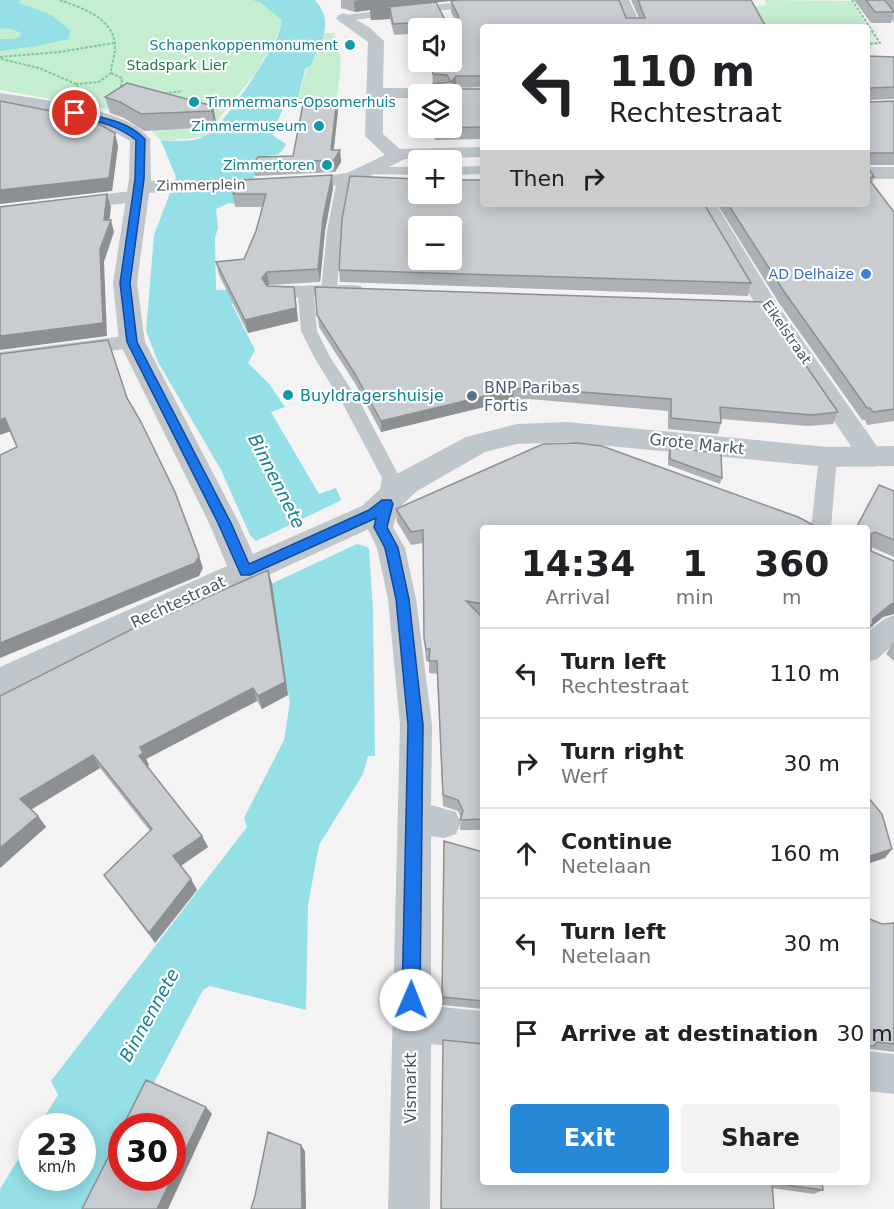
<!DOCTYPE html>
<html lang="en">
<head>
<meta charset="utf-8">
<style>
  body { margin:0; font-family:"DejaVu Sans",sans-serif; background:#f2f2f2; color:#202124; height:100vh; display:flex; flex-direction:column; font-size:22px; white-space:nowrap }
  * { box-sizing:border-box; margin:0 }
  p { font-size:20px; color:#757577 }
  .icon { flex:none; width:33px; height:33px; fill:none; stroke:currentColor; stroke-width:2; stroke-linecap:round; stroke-linejoin:round }
  .map { position:relative; flex:1; overflow:hidden }
  .panel { position:absolute; left:480px; top:525px; width:390px; height:660px; display:flex; flex-direction:column; background:#fff; border-radius:6px; box-shadow:0 3px 15px #0003 }
  .panel>* { flex:none }
  .hud { position:absolute; left:480px; top:24px; width:390px; height:183px; border-radius:6px; box-shadow:0 3px 15px #0003; background:#fff; color:#202124; overflow:hidden }
  .buttons { position:absolute; left:408px; top:18px; display:grid; gap:12px }
  .buttons a { display:grid; place-items:center; width:54px; height:54px; border-radius:6px; background:#fff; box-shadow:0 3px 15px #0003; font-size:30px }
  .speed { position:absolute; left:18px; top:1113px; display:flex; gap:12px; font-size:30px; font-weight:700; text-align:center }
  .speed>* { display:grid; place-content:center; width:78px; height:78px; border-radius:50%; background:#fff; box-shadow:0 3px 15px #0003; line-height:1 }
  .speed small { font-size:15px; font-weight:400 }
  .speed .limit { border:9px solid #d22; background:#fff; color:#111 }
  .pin { position:absolute; display:grid; place-items:center; width:51px; height:51px; color:#fff; margin:-26px; border:3px solid #fff; border-radius:50%; box-shadow:0 2px 6px #0007 }
  .me { position:absolute; width:66px; margin:-33px; rotate:1deg; stroke-linejoin:round; filter:drop-shadow(0 0 4px #0008) }
  .turn { display:flex; align-items:center; gap:21px; height:126px; padding:0 30px; font-size:27px }
  .turn .icon { width:78px; height:78px; stroke-width:2.5 }
  .turn b { display:block; font-size:42px; line-height:51px }
  .then { display:flex; align-items:center; height:57px; padding:0 30px; background:#0003; gap:12px; font-size:22px }
  .eta { display:flex; justify-content:space-evenly; align-items:center; height:102px; text-align:center }
  .eta b { font-size:36px; font-weight:700; line-height:42px }
  .button { display:flex; gap:12px; margin-top:auto; padding:12px 30px }
  .button a { flex:1; height:69px; border-radius:6px; background:#2888d8; color:#fff; font-size:24px; font-weight:700; line-height:69px; text-align:center }
  .button a+a { background:#f2f2f2; color:#202124 }
  ul { padding:0; list-style:none }
  li { display:flex; align-items:center; gap:18px; height:90px; padding:0 30px; border-top:2px solid #e0e0e0 }
  li div { flex:1 }
  li b { display:block; font-size:22px }
  li em { font-style:normal }
  .map>svg:first-child { display:block }
  .green { fill:#c5edd0 }
  .water { fill:#95dfe7 }
  .pier { fill:#f4f2f2 }
  .lines { fill:none; stroke-linecap:round; stroke-linejoin:round }
  .path { stroke:#7fc99c; stroke-width:2; stroke-dasharray:3 1.5; stroke-linecap:butt }
  .service { fill:#bfc7cd; fill-rule:evenodd }
  .pedestrian { fill:#bfc7cd; fill-rule:evenodd }
  .minor { fill:#bfc7cd; fill-rule:evenodd }
  .tertiary { fill:#bfc7cd; fill-rule:evenodd }
  .wall { fill:#adb0b4 }
  .shaded-wall { fill:#8d9092 }
  .building { fill:#c9cdd1; stroke:#8d9092; stroke-width:1.5; fill-rule:evenodd }
  .route { fill:#1a73e8; stroke:#114b97; stroke-width:1.5 }
  .culture-dot { fill:#0f9aa8; stroke:#fff; stroke-width:2 }
  .shop-dot { fill:#3f7fe0; stroke:#fff; stroke-width:2 }
  .service-dot { fill:#5c6f8a; stroke:#fff; stroke-width:2 }
  .labels { text-anchor:middle; dominant-baseline:central; stroke-width:4.5; stroke-linejoin:round; paint-order:stroke }
  .far-culture-label { font-size:14px; fill:#0d838f; stroke:#fff; text-anchor:end }
  .far-park-label { font-size:14px; fill:#1f7c43; stroke:#fff }
  .far-street-label { font-size:14px; fill:#4b575e; stroke:#fff }
  .far-shop-label { font-size:14px; fill:#366cbe; stroke:#fff; text-anchor:end }
  .service-label { font-size:16px; fill:#4e5e75; stroke:#fff; text-anchor:start }
  .culture-label { font-size:16px; fill:#0d838f; stroke:#fff; text-anchor:start }
  .street-label { font-size:16px; fill:#4b575e; stroke:#fff }
  .water-label { font-size:18px; font-style:italic; fill:#16828e; stroke:#fff }
</style>
</head>
<body>
<div class="map">
<svg width="894" height="1209" viewBox="0 0 894 1209">
  <rect width="100%" height="100%" fill="#f4f2f2"/>
  <path class="green" d="M0,0H298L255,74L204,137L161,141L143,121L103,108L0,90Z
    M765,0L851,1L873,35H867V27H766L752,7L767,5Z
    M323,33H334C345,56 340,75 336,99H298L306,69L311,65Z"/>
  <path class="water" d="M0,0H20L19,3L51,15L70,30L69,39L37,46L0,51V39H14L20,36L21,33L12,29L0,28Z
    M252,0H315C335,23 321,40 311,65L305,69L298,98H287L272,135L286,144C279,159 275,153 262,157L256,169L254,179L235,204L229,203L216,209L218,228L215,238L216,290L264,289L268,297L232,304L255,350L248,363L270,385L285,407L271,412L319,494L336,488L358,539L369,549L373,609L375,756H368L363,774L319,845L308,905L306,1010L210,986L203,990L131,1126H122L121,1146L89,1209H0V1189L31,1138L32,1178H82V1126H39L58,1095L51,1081L247,827L244,818L284,740L290,702L256,541L250,535L221,470L158,362L146,331L154,235L176,177L161,141C174,140 191,143 203,137C224,128 265,60 277,38C280,33 281,26 282,20L260,2Z"/>
  <path class="pier" d="M342,500L367,547L357,544L271,584L250,540L256,541Z"/>
  <g class="lines">
    <path class="path" d="M60,0C81,8 113,17 115,45C116,54 111,64 111,73L99,82L76,84L78,87
      M852,0L880,43L867,44
      M0,57L59,52L114,43
      M1,59L39,68L76,84
      M111,73L122,78L121,89
      M160,94L183,91"/>
    <path class="service" d="M875,0H883L894,16V23Z"/>
    <path class="pedestrian" d="M478,0H513L508,3L344,21L338,18L344,15Z
      M483,166V174L452,175V167Z
      M371,167H418V175L366,174L364,171Z
      M344,175L351,179L341,231L337,290L329,295L321,290L327,231L337,179Z
      M311,285L319,290L314,296L317,331L330,357L362,406L400,478L394,509L387,511L380,509L377,504L382,478L344,406L314,357L301,331L298,295L305,287Z
      M828,451L835,452L837,457L831,528H811L819,457L821,452Z"/>
    <path class="minor" d="M615,0H629L642,27H626Z
      M344,13L369,27L384,41L383,88H441L447,89L449,93L418,94V98H383V134L400,149L483,147V157L405,159L360,181L320,188L142,193L145,196L142,200L135,202L0,218V206L132,191L129,187L132,183L139,181L320,177L347,173L385,155L365,136L368,42L339,21L336,18L339,15Z
      M867,167H894V179H867Z
      M696,204H716L777,304L881,452L885,458L881,464L872,467L863,464L756,305Z
      M353,285L361,286L364,291L361,296L277,298L269,297L266,292L269,287L277,286Z
      M132,335L140,337L143,342L140,347L0,366V352Z
      M387,494L396,497L400,504L393,527L405,548L416,599L432,725L431,805L456,812L461,823L456,834L444,838L431,836V1006L483,1011V1049L431,1044L430,1209H388L400,725L388,599L377,548L367,527L378,497Z
      M894,615V644L877,659L867,662V633L884,619Z
      M867,1051L894,1054V1094L867,1091Z"/>
    <path class="tertiary" d="M0,93C36,99 129,108 150,139L151,179L137,283L145,342L239,523L253,554L362,506L395,475L466,437L517,424L567,422L828,447L894,446V466L828,467L567,442L517,444L485,452L417,491L384,522L0,698V667L227,566L209,523L119,342L113,283L129,179L130,141C91,116 44,112 0,105Z"/>
  </g>
  <path class="wall" d="M341,0H458L436,2L444,18L452,22L455,20L451,12V1L626,18H639L631,0H751L766,27H483V87L456,88L483,89V139L435,140L432,62H452L418,28V54H415L409,34L394,35L390,19L371,20L370,10L355,12L341,8Z
    M854,0H885L890,6L886,0H894V13L891,23H871Z
    M867,56L894,57V99L869,100L871,102L894,101V165H867Z
    M105,97L213,106L216,122L215,127L144,131L124,118L110,113Z
    M338,111L334,150H340L341,162L335,172L255,176L253,164L293,156Z
    M81,117L105,120L108,129L118,146L112,191Z
    M867,166L874,177L872,183L894,212V421L867,425L865,420H862L779,303L717,204H867Z
    M332,175L333,188L325,231L320,282L269,285L267,286L296,300L298,321L248,333L219,275L216,262L244,259L256,231L263,207H235L233,194Z
    M418,194L751,283L748,296L340,282L339,270Z
    M315,287L838,412L833,424L808,426L721,419V423L718,434L668,429V411L529,399L513,400L381,432L356,385L319,327Z
    M670,448L722,478L720,484L668,465V454Z
    M894,491V557L871,547L883,617L872,626L867,635V528Z
    M396,509L483,528V616H481L483,618V830H460L461,818L458,811L443,806L437,674L429,673V662L426,661L425,650L423,543L411,545L397,522Z
    M268,570L272,584L288,695L262,709L257,701L146,759L149,765L147,766L202,836L208,847L181,866L197,890L155,943L104,875L150,831L100,768L31,810L38,816L46,827L0,868V696L174,612Z
    M894,641V661L886,654Z
    M444,841L483,852V1009L442,1005Z
    M867,918L882,924L894,923V1052L870,1049L867,1052Z
    M483,1044L822,1182L823,1190L814,1194L772,1188Z"/>
  <path class="shaded-wall" d="M359,0H458L390,8V19L371,20L370,10L355,12L354,1Z
    M456,76V88L452,81Z
    M337,99L338,111L332,162L331,150Z
    M213,106L216,122L215,127L212,111Z
    M115,133L118,146L112,191L0,204V190Z
    M340,150L341,162L335,172L334,160Z
    M332,175L333,188L325,231L320,282L318,269L323,218Z
    M107,194L111,207L109,224L111,220L114,232L104,262L107,336L0,350V336L100,249Z
    M267,272L269,285L264,291L262,278Z
    M294,287L298,321L248,333L245,320Z
    M514,389L513,400L381,432V421Z
    M5,418L11,431L0,435V420Z
    M199,556L203,568L199,576L0,658V643Z
    M268,570L272,584L288,695L262,709L258,696Z
    M894,603V614L883,617L872,626L873,619L890,605Z
    M172,606L177,619L167,615Z
    M253,688L257,701L146,759L149,765L145,768L139,756L140,747Z
    M93,755L100,768L28,811L20,799Z
    M38,816L46,827L0,868V848Z
    M202,836L208,847L179,867L173,856Z
    M892,849L885,858L867,864V857Z
    M191,879L197,890L155,943L149,933Z
    M206,1107L212,1114L168,1209H157Z
    M301,1145L305,1151L306,1209H302Z"/>
  <path class="building" d="M459,0H619L626,18H645L638,0H751L766,27H483V76H456L452,81L456,89H483V127L435,128H452V94H434L433,84L451,82L447,75L433,74L432,62H452V28H418V43H415L409,23L393,24L390,8L370,9L436,2L444,18L452,22L459,17L451,1Z
    M866,0H885L894,12H875Z
    M867,56L894,57V87L871,88L869,90V100L871,102L894,101V153H871L869,157H867Z
    M127,83L213,106L212,111L141,114L120,102L105,97Z
    M304,99H337L331,150H340L334,160L253,164L258,157L293,156Z
    M0,101L81,117L87,113L105,120H91L115,133L109,178L0,190Z
    M867,166L874,177L868,178L894,212V409L873,412L870,408H867L783,290L728,204H867Z
    M332,175L323,218L318,269L267,272L262,278L267,286L294,287L296,308L245,320L216,262L244,259L256,231L266,194H233L242,180Z
    M350,176L418,179V194H452V180H483V204H704L751,283L339,270L342,219ZM418,226H452V260H418Z
    M107,194L104,220H111L100,249L103,323L0,336V207Z
    M315,287L762,302L838,412L812,415L720,407L721,423L671,418V399L530,388L514,389L381,421L355,374L317,315Z
    M108,340L127,398L141,422L175,492L199,556L195,563L0,643V455L17,447L5,418L0,420V354Z
    M577,443L602,446L798,517L819,528H483V604L466,601L483,618V819L460,820L463,811L458,800L443,795L437,661H429L430,649H426L424,638L423,530L411,532L396,509L543,444Z
    M670,448L721,453L722,478L670,459Z
    M879,485L894,491V540L875,532L871,534V551L894,561V603L890,605L873,619L872,626L868,623L867,625V528H856Z
    M268,570L285,682L258,696L253,688L140,747L143,753L139,756L202,836L173,856L191,879L149,933L104,875L152,829L93,755L20,799L38,816L0,848V696L154,618L152,615L172,606L167,615Z
    M867,796L882,814L892,849L867,857Z
    M444,841L483,852V1001L442,997Z
    M867,918L882,924L894,923V1044L877,1042L874,1046H867Z
    M443,1040L483,1044V1182H822L823,1190L772,1183L774,1209H441Z
    M146,1080L206,1107L172,1177V1126H123Z
    M122,1130V1178H172L157,1209H82Z
    M268,1132L301,1145L302,1209H251L255,1196Z"/>
  <path class="route" d="M75,111C100,117 126,120 145,139L144,179L130,283L137,342L231,523L249,564L369,510L382,500H391L393,504L387,527L398,548L409,599L423,725L420,1000L417,1007L411,1009L405,1007L402,1000L408,725L396,599L385,548L374,527L376,518L250,575H241L218,523L127,342L120,283L135,179L136,140C117,125 96,121 73,115L71,113Z"/>
  <g class="culture-dot">
    <circle cx="350" cy="45" r="6"/>
    <circle cx="194" cy="102" r="6"/>
    <circle cx="319" cy="126" r="6"/>
    <circle cx="327" cy="165" r="6"/>
    <circle cx="288" cy="395" r="6"/>
  </g>
  <circle class="shop-dot" cx="866" cy="274" r="6"/>
  <circle class="service-dot" cx="472" cy="396" r="6"/>
  <g class="labels">
    <g class="far-culture-label">
      <text x="338" y="45">Schapenkoppenmonument</text>
      <text x="206" y="102" text-anchor="start">Timmermans-Opsomerhuis</text>
      <text x="307" y="126">Zimmermuseum</text>
      <text x="315" y="165">Zimmertoren</text>
    </g>
    <g class="far-park-label">
      <text x="177" y="65">Stadspark Lier</text>
    </g>
    <g class="far-street-label">
      <text transform="translate(201 185) rotate(-1)">Zimmerplein</text>
      <text transform="translate(787 332) rotate(55)">Eikelstraat</text>
    </g>
    <g class="far-shop-label">
      <text x="854" y="274">AD Delhaize</text>
    </g>
    <g class="service-label">
      <text x="484" y="387">BNP Paribas<tspan x="484" dy="18">Fortis</tspan></text>
    </g>
    <g class="culture-label">
      <text x="300" y="395">Buyldragershuisje</text>
    </g>
    <g class="street-label">
      <text transform="translate(697 444) rotate(6)">Grote Markt</text>
      <text transform="translate(178 602) rotate(-25)">Rechtestraat</text>
      <text transform="translate(410 1088) rotate(-90)">Vismarkt</text>
    </g>
    <g class="water-label">
      <text transform="translate(277 481) rotate(63)">Binnennete</text>
      <text transform="translate(149 1015) rotate(-61)">Binnennete</text>
    </g>
  </g>
</svg>
<div class="buttons">
<a><svg class="icon" aria-label="sound" viewBox="0 0 24 24"><path d="M4 9h4l5-4v14l-5-4H4zM17 9q2 3 0 6"/></svg></a>
<a><svg class="icon" aria-label="layers" viewBox="0 0 24 24"><path d="M12 4l9 5-9 5-9-5zM3 14l9 5 9-5"/></svg></a>
<a>+</a>
<a>−</a>
</div>
<div class="speed"><div>23<small>km/h</small></div><div class="limit">30</div></div>
<div class="pin" style="left:75px;top:113px;background:#d93025"><svg class="icon" aria-label="arrive" viewBox="0 0 24 24"><path d="M6 21V4h12l-3 4 3 4H6"/></svg></div>
<svg class="me" style="left:411px;top:1000px" viewBox="-20 -20 40 40"><circle r="19" fill="#fff"/><path d="M0-13L10 11 0 6-10 11z" fill="#1a73e8"/></svg>
<div class="hud">
<div class="turn"><svg class="icon" aria-label="left" viewBox="0 0 24 24"><path d="M17 20v-9H6M10 6l-5 5 5 5"/></svg><div><b>110 m</b>Rechtestraat</div></div>
<div class="then">Then<svg class="icon" aria-label="right" viewBox="0 0 24 24"><path d="M7 20v-9h11M14 6l5 5-5 5"/></svg></div>
</div>
<section class="panel">
<div class="eta">
<div><b>14:34</b><p>Arrival</p></div>
<div><b>1</b><p>min</p></div>
<div><b>360</b><p>m</p></div>
</div>
<ul>
<li><svg class="icon" aria-label="left" viewBox="0 0 24 24"><path d="M17 20v-9H6M10 6l-5 5 5 5"/></svg><div><b>Turn left</b><p>Rechtestraat</p></div><em>110 m</em></li>
<li><svg class="icon" aria-label="right" viewBox="0 0 24 24"><path d="M7 20v-9h11M14 6l5 5-5 5"/></svg><div><b>Turn right</b><p>Werf</p></div><em>30 m</em></li>
<li><svg class="icon" aria-label="ahead" viewBox="0 0 24 24"><path d="M12 20V5M6 11l6-6 6 6"/></svg><div><b>Continue</b><p>Netelaan</p></div><em>160 m</em></li>
<li><svg class="icon" aria-label="left" viewBox="0 0 24 24"><path d="M17 20v-9H6M10 6l-5 5 5 5"/></svg><div><b>Turn left</b><p>Netelaan</p></div><em>30 m</em></li>
<li><svg class="icon" aria-label="arrive" viewBox="0 0 24 24"><path d="M6 21V4h12l-3 4 3 4H6"/></svg><div><b>Arrive at destination</b></div><em>30 m</em></li>
</ul>
<div class="button"><a>Exit</a><a>Share</a></div>
</section>
</div>
</body>
</html>
